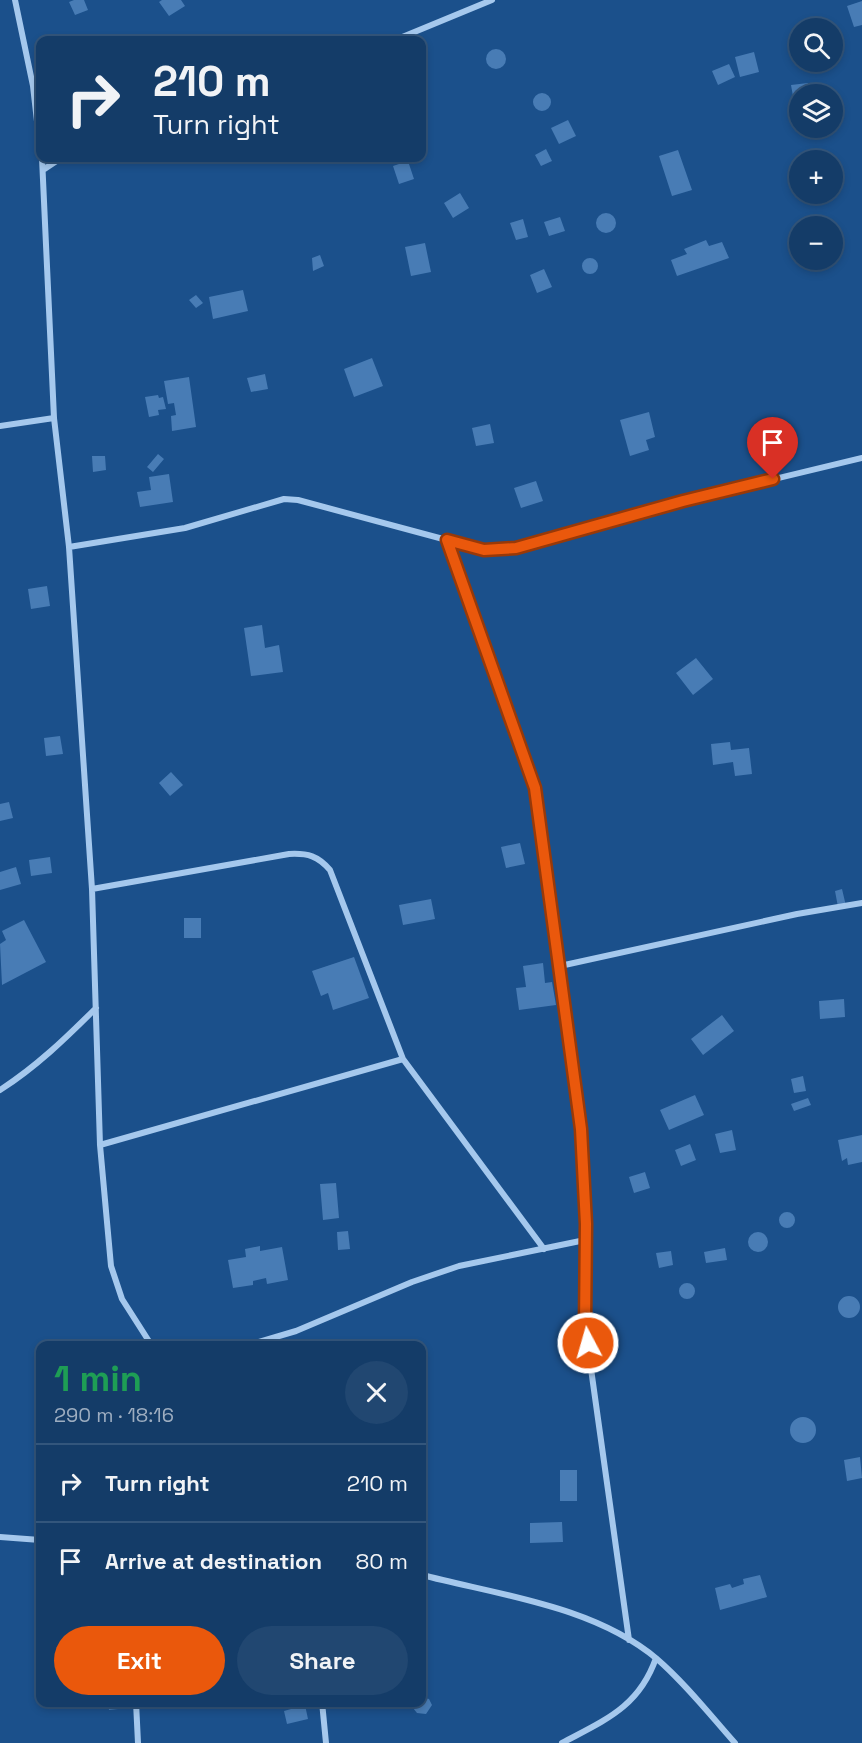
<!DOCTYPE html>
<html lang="en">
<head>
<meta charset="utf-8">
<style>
  body { margin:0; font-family:"Space Grotesk",sans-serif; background:#214771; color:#f1f3f6; height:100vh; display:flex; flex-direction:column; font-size:22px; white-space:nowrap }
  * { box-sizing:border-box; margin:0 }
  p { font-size:20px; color:#9dadc0 }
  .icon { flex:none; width:33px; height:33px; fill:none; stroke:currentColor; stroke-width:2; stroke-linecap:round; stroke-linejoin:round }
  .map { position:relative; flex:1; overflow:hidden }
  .sheet { position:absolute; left:36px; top:1341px; width:390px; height:366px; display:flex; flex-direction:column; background:#143c68; border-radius:12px; box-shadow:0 3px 9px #0003,0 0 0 2px #33567c }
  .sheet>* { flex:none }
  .top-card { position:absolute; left:36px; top:36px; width:390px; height:126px; border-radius:12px; box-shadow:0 3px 9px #0003,0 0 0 2px #33567c; background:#143c68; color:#f1f3f6; overflow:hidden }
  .fabs { position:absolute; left:789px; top:18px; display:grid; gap:12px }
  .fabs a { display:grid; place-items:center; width:54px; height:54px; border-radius:50%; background:#143c68; box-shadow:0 3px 9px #0003,0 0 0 2px #33567c; font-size:30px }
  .pin { position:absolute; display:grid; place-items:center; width:51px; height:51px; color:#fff; margin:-62px -26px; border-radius:50% 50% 50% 0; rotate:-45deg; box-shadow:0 0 6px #0007 }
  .pin .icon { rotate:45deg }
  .me { position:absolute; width:66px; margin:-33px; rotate:354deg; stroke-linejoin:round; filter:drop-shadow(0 0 4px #0008) }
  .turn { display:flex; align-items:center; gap:21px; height:126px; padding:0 18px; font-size:27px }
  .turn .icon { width:78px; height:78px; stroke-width:2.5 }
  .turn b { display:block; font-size:42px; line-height:51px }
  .round { display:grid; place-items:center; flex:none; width:63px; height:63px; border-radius:32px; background:#214771 }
  .summary { display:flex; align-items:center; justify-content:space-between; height:102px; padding:0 18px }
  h1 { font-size:36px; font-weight:800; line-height:45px; color:#1e9e55 }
  .action { display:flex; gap:12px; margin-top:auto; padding:12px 18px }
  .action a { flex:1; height:69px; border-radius:36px; background:#ea580c; color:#fff; font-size:24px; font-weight:800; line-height:69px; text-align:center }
  .action a+a { background:#214771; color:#f1f3f6 }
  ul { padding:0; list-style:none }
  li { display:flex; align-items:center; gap:18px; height:78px; padding:0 18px; border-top:2px solid #33567c }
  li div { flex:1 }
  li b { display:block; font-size:22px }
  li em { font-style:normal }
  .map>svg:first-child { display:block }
  .building { fill:#487cb5 }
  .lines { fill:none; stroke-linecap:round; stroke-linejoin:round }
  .minor { stroke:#a5c8ed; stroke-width:6 }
  .route-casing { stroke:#983908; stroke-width:15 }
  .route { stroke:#ea580c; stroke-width:10 }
</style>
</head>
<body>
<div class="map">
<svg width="862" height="1743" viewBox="0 0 862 1743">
  <rect width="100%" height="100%" fill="#1b508b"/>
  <path class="building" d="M74,0H84L88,10L75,15L69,2Z
    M162,0H181L185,6L169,16L159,2Z
    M862,1V25L854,27L847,6Z
    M486 59a10 10 0 1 1 20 0a10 10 0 1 1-20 0Z
    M754,52L759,72L740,77L735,57Z
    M729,64L735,77L718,85L712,71Z
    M808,83L810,94H800V102H794L791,85Z
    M533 102a9 9 0 1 1 18 0a9 9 0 1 1-18 0Z
    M568,120L576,136L559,144L551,128Z
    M546,149L552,161L541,166L535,155Z
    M678,150L692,190L672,196L659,156Z
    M408,161L414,179L399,184L393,166Z
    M460,193L469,208L453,218L444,203Z
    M596 223a10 10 0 1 1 20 0a10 10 0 1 1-20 0Z
    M560,217L565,231L549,236L544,222Z
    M523,219L528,237L516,240L510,223Z
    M706,240L709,246L722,242L729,258L677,276L671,260L687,254L684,249Z
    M425,243L431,272L411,276L405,247Z
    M320,255L324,266L313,271L312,258Z
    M582 266a8 8 0 1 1 16 0a8 8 0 1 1-16 0Z
    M544,269L552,287L537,293L530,275Z
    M243,290L248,311L213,319L209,297Z
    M196,295L203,303L196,308L189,300Z
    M372,358L383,386L354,397L344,369Z
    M265,374L268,389L251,392L247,378Z
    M189,377L196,427L172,431L171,416L176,415L174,403L168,404L164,381Z
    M158,395L159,398L163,397L166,409L158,410L159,415L149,417L145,397Z
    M649,412L655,437L646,440L649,450L630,456L620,420Z
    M490,424L494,443L476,446L472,428Z
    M158,454L164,459L153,472L147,467Z
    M92,456H105L106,470L93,472Z
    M169,474L173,502L140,507L137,492L151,490L149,477Z
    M536,481L543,501L521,508L514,488Z
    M47,586L50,606L31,609L28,589Z
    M262,625L265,648L279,645L283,672L251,676L244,628Z
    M696,658L713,679L693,695L676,673Z
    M60,736L63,754L46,756L44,738Z
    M730,742L731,750L749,748L752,774L735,776L733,762L713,765L711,744Z
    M171,772L183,785L170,796L159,783Z
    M9,802L13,818L0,821V804Z
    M520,843L525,864L506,868L501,847Z
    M50,857L52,873L31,876L29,860Z
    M16,867L21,884L0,890V872Z
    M842,889L846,906L838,907L835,891Z
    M431,899L435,919L403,925L399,905Z
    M184,918H201V938H184Z
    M24,920L46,962L2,985L0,944L6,940L2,931Z
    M354,957L369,998L333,1010L328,993L321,996L312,971Z
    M543,963L545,983L552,982L556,1005L519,1010L516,988L526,987L523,966Z
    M844,999L845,1017L820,1019L819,1001Z
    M722,1015L734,1031L703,1055L691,1039Z
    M803,1076L806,1091L794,1093L791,1079Z
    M695,1095L704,1115L669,1130L660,1110Z
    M808,1098L811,1105L794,1111L791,1104Z
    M732,1130L736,1150L720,1153L715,1134Z
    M862,1135V1162L848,1165L847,1158L842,1161L838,1140Z
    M690,1144L696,1160L681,1166L675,1150Z
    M645,1172L650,1188L634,1193L629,1177Z
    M336,1183L339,1218L323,1220L320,1184Z
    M779 1220a8 8 0 1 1 16 0a8 8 0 1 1-16 0Z
    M348,1231L350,1249L338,1250L337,1232Z
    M748 1242a10 10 0 1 1 20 0a10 10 0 1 1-20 0Z
    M260,1246V1251L282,1247L288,1280L267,1284L266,1278L253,1281V1285L233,1288L228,1260L246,1257L245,1249Z
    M725,1248L727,1260L706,1263L704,1252Z
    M671,1251L673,1265L659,1268L656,1253Z
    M679 1291a8 8 0 1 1 16 0a8 8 0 1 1-16 0Z
    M838 1307a11 11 0 1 1 22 0a11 11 0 1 1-22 0Z
    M790 1430a13 13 0 1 1 26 0a13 13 0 1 1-26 0Z
    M860,1457L862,1478L847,1481L844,1460Z
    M560,1470H577V1501H560Z
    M562,1522L563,1542L530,1543V1523Z
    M760,1575L767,1597L720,1610L715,1588L730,1584L732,1588L744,1584L743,1579Z
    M422,1697L429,1699L432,1705L426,1714L417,1713L413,1708L414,1702H422Z
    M108,1702H126L127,1708L109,1710Z
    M305,1705L308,1719L287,1724L284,1711Z"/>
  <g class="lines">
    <path class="minor" d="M15,0L33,86L40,148
      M395,40L492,0
      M42,158L54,418L69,547L92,889L100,1145L111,1266L122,1299L152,1346
      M43,170L61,158
      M0,426L54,418
      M447,540L535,788L581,1129L586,1224L585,1326L629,1640
      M69,547L185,528L284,499L298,500L484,550L500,551L683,501L862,458
      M92,889L289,854C308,853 318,856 330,870L403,1059L544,1249
      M560,966L797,914L862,903
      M0,1090C36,1067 66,1038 96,1008
      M100,1145L403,1059
      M245,1346L296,1331L412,1282L459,1266L585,1240
      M0,1537L40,1540
      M422,1575C499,1595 594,1606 657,1659C686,1684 710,1715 735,1743
      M136,1702L138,1743
      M322,1702L326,1743
      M562,1743C605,1720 639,1707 656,1658"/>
  </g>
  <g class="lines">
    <g class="route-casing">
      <path id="route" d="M588,1343L585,1326L586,1224L581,1129L535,788L447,540L484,550L516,548L683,501L773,479"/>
    </g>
    <use href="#route" class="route"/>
  </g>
</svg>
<div class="fabs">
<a><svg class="icon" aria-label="search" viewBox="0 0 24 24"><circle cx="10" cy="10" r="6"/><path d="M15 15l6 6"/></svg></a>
<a><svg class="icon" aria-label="layers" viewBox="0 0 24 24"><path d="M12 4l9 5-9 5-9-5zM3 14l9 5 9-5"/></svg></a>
<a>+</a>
<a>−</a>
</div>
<div class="pin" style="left:773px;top:479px;background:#d93025"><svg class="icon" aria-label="arrive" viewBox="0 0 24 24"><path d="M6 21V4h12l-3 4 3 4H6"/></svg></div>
<svg class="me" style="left:588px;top:1343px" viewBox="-20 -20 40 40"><circle r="17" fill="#ea580c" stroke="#fff" stroke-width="3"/><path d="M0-11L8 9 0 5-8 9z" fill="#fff"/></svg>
<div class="top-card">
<div class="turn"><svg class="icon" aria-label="right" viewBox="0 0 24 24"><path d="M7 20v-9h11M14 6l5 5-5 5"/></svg><div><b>210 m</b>Turn right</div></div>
</div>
<section class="sheet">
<div class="summary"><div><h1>1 min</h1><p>290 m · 18:16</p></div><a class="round"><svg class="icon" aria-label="close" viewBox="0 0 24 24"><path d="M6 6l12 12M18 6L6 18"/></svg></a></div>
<ul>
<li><svg class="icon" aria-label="right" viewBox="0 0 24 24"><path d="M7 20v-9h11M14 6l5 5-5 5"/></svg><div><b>Turn right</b></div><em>210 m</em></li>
<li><svg class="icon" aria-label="arrive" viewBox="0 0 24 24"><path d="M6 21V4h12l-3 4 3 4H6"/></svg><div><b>Arrive at destination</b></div><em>80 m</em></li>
</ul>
<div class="action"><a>Exit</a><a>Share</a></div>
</section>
</div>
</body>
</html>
